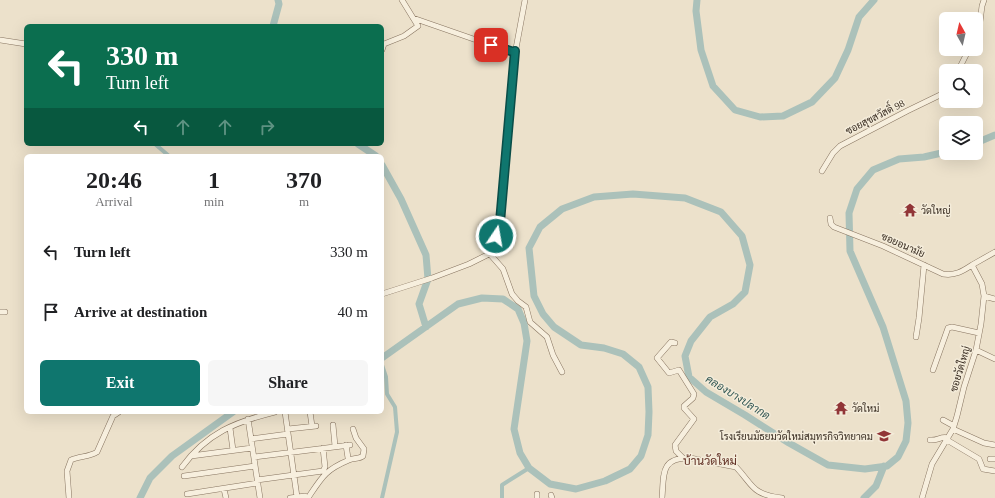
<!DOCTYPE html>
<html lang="en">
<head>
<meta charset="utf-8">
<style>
  body { margin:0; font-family:"Times New Roman",Sarabun,serif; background:#f6f6f6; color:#202124; height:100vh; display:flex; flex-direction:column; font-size:15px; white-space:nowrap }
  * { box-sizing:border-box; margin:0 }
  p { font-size:13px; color:#757577 }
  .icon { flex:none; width:22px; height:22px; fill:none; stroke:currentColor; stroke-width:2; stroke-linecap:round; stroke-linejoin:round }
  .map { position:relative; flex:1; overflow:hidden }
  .drawer { position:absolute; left:24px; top:154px; width:360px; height:260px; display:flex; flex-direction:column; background:#fff; border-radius:6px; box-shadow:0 4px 16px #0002 }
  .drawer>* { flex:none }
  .hud { position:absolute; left:24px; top:24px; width:360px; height:122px; border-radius:6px; box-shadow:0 4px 16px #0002; background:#0b6e4f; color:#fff; overflow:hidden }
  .needle { width:26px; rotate:352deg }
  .fabs { position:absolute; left:939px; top:12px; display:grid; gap:8px }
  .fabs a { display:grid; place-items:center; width:44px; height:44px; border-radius:6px; background:#fff; box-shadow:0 4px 16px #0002; font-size:20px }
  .pin { position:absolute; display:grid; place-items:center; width:34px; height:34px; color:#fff; margin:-17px; border-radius:8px; box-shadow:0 2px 6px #0006 }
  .me { position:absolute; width:44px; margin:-22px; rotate:12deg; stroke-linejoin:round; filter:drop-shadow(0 0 3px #0008) }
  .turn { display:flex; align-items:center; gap:14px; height:84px; padding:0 16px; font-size:18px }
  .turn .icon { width:52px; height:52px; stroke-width:2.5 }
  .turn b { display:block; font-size:28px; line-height:34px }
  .lanes { display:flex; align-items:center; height:38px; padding:0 16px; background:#0003; justify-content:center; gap:20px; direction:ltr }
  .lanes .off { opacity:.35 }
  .eta { display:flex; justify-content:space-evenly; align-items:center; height:68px; text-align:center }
  .eta b { font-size:24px; font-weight:800; line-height:28px }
  .cta { display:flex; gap:8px; margin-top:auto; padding:8px 16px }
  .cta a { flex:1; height:46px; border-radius:6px; background:#0f766e; color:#fff; font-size:16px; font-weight:800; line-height:46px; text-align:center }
  .cta a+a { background:#f6f6f6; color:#202124 }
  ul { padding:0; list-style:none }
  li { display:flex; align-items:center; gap:12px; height:60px; padding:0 16px }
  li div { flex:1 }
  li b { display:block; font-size:15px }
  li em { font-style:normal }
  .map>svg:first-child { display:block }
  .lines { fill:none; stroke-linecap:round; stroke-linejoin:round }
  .canal { stroke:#abc1ba; stroke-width:4 }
  .river { stroke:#abc1ba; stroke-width:7 }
  .minor-casing { stroke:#877460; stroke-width:6 }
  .minor { stroke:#f7efde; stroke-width:5 }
  .route-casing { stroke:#0a4d48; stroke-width:10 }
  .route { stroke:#0f766e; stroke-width:7 }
  .labels { text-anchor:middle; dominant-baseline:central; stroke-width:3; stroke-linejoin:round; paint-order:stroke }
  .street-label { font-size:10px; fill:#392d22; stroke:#f4ecda }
  .poi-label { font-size:10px; fill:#392d22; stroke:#f4ecda; text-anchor:start }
  .water-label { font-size:11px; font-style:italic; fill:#335855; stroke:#f4ecda }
  .quarter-label { font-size:12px; fill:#623125; stroke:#f4ecda }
</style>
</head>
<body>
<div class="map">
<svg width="995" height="498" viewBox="0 0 995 498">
  <rect width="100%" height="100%" fill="#ece1cb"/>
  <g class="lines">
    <path class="canal" d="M155,144L169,156
      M382,498L397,432L395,407L387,394L386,377L382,365
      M502,498V485L529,468"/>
    <path class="river" d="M697,0L696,11L701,50L713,86L735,110L760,117L783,116L812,102L835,78L848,50L859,17L874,0
      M273,26L279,4L278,0
      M976,143L995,135
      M358,144L376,156
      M382,165L401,199L426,255L428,279L419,304L426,327
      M382,358L458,304L482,298L503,299L518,309L524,323L527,341L514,429L520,453L529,468L550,484L576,489L605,481L630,469L641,456L648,435L649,412L648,387L639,367L623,354L604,348L581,345L554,327L543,314L534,296L529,248L540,227L562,209L594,197L633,194L685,198L721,212L742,236L750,265L745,292L733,304L710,317L691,341L685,356L689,377L706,392L745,415L789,443L828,465L865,469L887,466L898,457L906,441L908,423L906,401L883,327L850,251L849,213L857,189L873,170L899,159L924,157L946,152
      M140,498L150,478L172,456L233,412
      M864,498L876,486L884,466"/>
    <g class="minor-casing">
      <path id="minor" d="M413,18L505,50L514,52L515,51
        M976,32L980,22L982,6L984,0
        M0,40L26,44
        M382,50L384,44L404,36L418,26L402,0
        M958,71L969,49
        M822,171L833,153L840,146L907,111L940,95L946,90
        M830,218L831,224L834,227L883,246L943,274C955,276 963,271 972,265
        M489,253L503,269L512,294L518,301L526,307L530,322L547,337L553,355L562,372
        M382,294L432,278L469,264L489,254L492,250L500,222L512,70L525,0
        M984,296L995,299
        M0,312H5
        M916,337L919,318L924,265
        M675,343L671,342L657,358L669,373L679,370L694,394L693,398L684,406V408L694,419L675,445L676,451L683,458
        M976,350L995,359
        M933,370L948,328L952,327L979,333
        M285,412L297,497
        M310,412L312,426
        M248,419L260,498
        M943,420L954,426
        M333,425L335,446
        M230,428L233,450
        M288,429L316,426
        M953,429L984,443L995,445
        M251,439L288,434
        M930,440C937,441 941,436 948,438
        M947,440L979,459L983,469L995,471
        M346,445L348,458
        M191,456L252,448
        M254,457L350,445
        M990,459H995
        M182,467C207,433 235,422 275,412
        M184,476L255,466
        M257,480L323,471L325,467L323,448
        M224,489L226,498
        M187,494L258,483
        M537,494V498
        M551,495L552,498
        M69,498L67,471L71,460C80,456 89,457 97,452L113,416L119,412
        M290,498L305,496
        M308,498C322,477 325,470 349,460C354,458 359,459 363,456L364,449L356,438L353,429
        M662,498C664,475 660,457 690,458L736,467C754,486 751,494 782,498
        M922,498L932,464L953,429L957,416L964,387L976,350L981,324L984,296L982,284L972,265L995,252"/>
    </g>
    <use href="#minor" class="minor"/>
  </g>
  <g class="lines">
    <g class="route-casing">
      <path id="route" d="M491,45L514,52L515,51L500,222L496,236"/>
    </g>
    <use href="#route" class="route"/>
  </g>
  <defs>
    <g id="temple-bare" transform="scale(1.08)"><path d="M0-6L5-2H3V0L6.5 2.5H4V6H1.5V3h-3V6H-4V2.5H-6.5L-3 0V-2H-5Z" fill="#913537" stroke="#f4ecda" stroke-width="2.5" paint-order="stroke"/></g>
    <g id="school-bare" transform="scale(1.08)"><path d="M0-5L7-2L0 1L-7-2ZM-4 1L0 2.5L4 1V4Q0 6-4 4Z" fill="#913537" stroke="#f4ecda" stroke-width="2.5" paint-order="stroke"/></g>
  </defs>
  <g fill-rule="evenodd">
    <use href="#temple-bare" x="910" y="210"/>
    <use href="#temple-bare" x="841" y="408"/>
    <use href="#school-bare" x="884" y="436"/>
  </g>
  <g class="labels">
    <g class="street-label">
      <text transform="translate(875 117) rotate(-27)">ซอยสุขสวัสดิ์ 98</text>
      <text transform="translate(903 245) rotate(24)">ซอยอนามัย</text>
      <text transform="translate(960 369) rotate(-73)">ซอยวัดใหญ่</text>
    </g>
    <g class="poi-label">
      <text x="921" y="210">วัดใหญ่</text>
      <text x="852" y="408">วัดใหม่</text>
      <text x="873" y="436" text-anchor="end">โรงเรียนมัธยมวัดใหม่สมุทรกิจวิทยาคม</text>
    </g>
    <g class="water-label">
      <text transform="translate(738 397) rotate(32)">คลองบางปลากด</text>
    </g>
    <g class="quarter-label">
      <text x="710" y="461">บ้านวัดใหม่</text>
    </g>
  </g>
</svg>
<div class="fabs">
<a><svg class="needle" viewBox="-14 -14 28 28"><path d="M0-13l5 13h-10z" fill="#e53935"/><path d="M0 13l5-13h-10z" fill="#757577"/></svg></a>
<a><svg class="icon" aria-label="search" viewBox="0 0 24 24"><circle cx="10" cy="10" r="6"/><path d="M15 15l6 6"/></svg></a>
<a><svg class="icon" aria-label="layers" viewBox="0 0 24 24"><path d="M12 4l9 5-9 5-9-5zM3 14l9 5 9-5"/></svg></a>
</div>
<div class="pin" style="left:491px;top:45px;background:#d93025"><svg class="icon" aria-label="arrive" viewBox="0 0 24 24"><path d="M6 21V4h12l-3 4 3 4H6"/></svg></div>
<svg class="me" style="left:496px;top:236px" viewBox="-20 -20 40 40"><circle r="17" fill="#0f766e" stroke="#fff" stroke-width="3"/><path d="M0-11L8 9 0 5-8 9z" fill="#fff"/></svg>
<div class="hud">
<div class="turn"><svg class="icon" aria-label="left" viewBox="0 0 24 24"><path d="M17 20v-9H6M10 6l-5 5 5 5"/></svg><div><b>330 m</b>Turn left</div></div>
<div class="lanes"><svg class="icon" aria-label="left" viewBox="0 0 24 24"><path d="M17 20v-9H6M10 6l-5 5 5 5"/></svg><svg class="icon off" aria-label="ahead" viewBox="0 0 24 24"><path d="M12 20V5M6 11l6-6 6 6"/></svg><svg class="icon off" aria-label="ahead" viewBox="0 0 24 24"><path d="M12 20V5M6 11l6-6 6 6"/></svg><svg class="icon off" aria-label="right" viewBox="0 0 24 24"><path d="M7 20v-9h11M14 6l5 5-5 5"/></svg></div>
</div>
<section class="drawer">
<div class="eta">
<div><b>20:46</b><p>Arrival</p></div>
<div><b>1</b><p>min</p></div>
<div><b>370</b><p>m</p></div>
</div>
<ul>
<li><svg class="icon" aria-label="left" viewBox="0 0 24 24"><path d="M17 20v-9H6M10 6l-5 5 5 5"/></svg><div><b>Turn left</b></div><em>330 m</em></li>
<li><svg class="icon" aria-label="arrive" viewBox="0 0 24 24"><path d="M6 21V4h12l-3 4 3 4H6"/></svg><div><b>Arrive at destination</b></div><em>40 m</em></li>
</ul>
<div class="cta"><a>Exit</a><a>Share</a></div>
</section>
</div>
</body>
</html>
